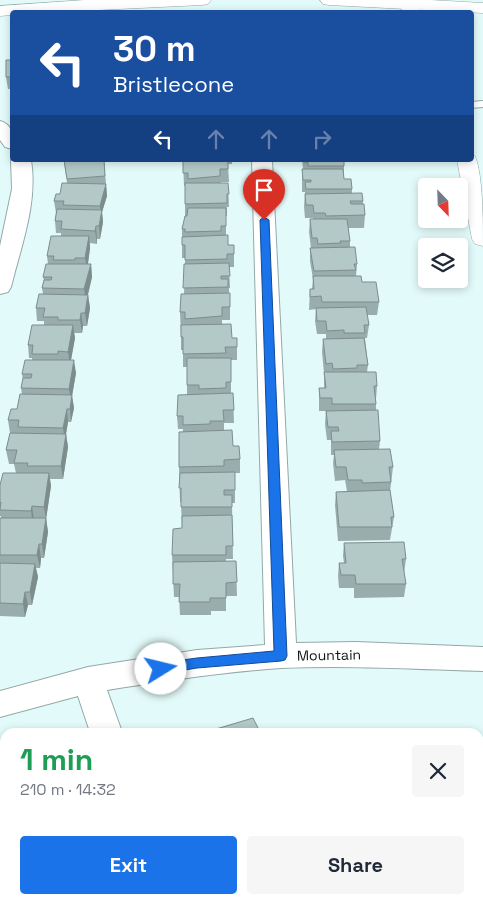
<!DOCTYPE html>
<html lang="en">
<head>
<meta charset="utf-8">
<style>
  body { margin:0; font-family:"Space Grotesk",sans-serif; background:#f6f6f7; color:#1f2937; height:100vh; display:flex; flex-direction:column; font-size:19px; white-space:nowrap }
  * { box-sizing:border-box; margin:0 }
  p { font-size:16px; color:#747a83 }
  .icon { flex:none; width:28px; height:28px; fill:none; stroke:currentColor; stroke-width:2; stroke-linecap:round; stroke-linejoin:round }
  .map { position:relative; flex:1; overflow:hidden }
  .drawer { position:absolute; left:0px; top:728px; width:484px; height:176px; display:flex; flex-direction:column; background:#fff; border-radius:15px 15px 0 0; box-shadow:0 2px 8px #0003 }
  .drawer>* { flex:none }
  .top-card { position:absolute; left:10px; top:10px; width:464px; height:152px; border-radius:5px; box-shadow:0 2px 8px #0003; background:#1a4fa0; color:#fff; overflow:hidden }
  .needle { width:32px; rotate:157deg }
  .fabs { position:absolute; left:418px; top:178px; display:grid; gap:10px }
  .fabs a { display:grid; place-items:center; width:50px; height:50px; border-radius:5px; background:#fff; box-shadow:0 2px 8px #0003; font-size:25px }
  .pin { position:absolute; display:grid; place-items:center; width:42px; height:42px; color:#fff; margin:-51px -21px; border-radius:50% 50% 50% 0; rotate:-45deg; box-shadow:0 0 5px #0007 }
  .pin .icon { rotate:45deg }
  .me { position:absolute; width:55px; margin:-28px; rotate:81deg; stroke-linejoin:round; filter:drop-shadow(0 0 4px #0008) }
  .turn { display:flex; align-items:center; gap:18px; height:105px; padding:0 20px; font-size:22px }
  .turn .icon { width:65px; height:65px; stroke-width:2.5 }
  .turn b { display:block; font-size:35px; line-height:42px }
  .lanes { display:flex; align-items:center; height:48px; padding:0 20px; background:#0003; justify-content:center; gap:25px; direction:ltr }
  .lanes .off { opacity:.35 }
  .round { display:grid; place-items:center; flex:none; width:52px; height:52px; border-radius:5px; background:#f6f6f7 }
  .head { display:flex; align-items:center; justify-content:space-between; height:85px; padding:0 20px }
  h1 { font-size:30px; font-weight:800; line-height:38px; color:#1e9e55 }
  .button { display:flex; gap:10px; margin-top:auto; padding:10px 20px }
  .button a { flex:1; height:58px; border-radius:5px; background:#1a73e8; color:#fff; font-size:20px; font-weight:800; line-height:58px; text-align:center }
  .button a+a { background:#f6f6f7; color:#1f2937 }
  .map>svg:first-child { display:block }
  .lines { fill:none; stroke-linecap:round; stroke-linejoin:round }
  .service-casing { stroke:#93a9a8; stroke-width:2 }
  .minor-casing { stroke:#93a9a8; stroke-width:2 }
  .secondary-casing { stroke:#93a9a8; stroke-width:1 }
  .primary-casing { stroke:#93a9a8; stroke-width:1 }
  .service { fill:#fff; fill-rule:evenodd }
  .minor { fill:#fff; fill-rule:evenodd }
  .secondary { fill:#fff; fill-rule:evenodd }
  .primary { fill:#fff; fill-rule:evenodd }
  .wall { fill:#99adac }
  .shaded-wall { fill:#7d8d8c }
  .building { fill:#b2c9c8; stroke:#7d8d8c }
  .route { fill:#1a73e8; stroke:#114b97 }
  .labels { text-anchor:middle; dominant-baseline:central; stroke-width:4; stroke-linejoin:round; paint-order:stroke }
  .street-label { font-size:14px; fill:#0b1313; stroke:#fff }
</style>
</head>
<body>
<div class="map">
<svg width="483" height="903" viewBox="0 0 483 903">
  <rect width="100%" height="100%" fill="#e2faf9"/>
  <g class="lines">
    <g class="service-casing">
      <path id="service" d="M483,101V107L471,108V102Z"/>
    </g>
    <g class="minor-casing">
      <path id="minor" d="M0,121C14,125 12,136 12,149L5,147L0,140Z
        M12,158V160H31C38,203 21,246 11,287L8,292L0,294V246L12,189L11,160Z
        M252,160H272L296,643L356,642L483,647V671C416,669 348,665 281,668C222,672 165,681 107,690L122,732H90L78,696L0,717V691L88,667L197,650L265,645Z
        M144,899H180L182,903H146Z"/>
    </g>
    <g class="secondary-casing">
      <path id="secondary" d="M394,0H412L422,12H404Z
        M471,155L475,156C483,175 483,222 483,246L475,244L472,239L457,160H471Z"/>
    </g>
    <g class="primary-casing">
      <path id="primary" d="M85,0H211L208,4L202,5L56,12H12V15L0,16V6Z
        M320,0H430L483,3V13L329,5L323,4Z"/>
    </g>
    <use href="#service" class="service"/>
    <use href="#minor" class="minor"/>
    <use href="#secondary" class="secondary"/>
    <use href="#primary" class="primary"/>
  </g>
  <path class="wall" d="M12,60V89H8L6,77Z
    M63,160H104L107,196L102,212L103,222L100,239H97V244L90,243V248L88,264H91L92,277L88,295L90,308L87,326H83L82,333H74L75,338L71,360L76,373L72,396L74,408L71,422H68L66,434L68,447L63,479H50L51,486L46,518L48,532L44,558H41L40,568H36L38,577L32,605H28L25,617L0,616V518H1V516H0V485L16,473L14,464H9L6,450L10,433L8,420L17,409L22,394L21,388L23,380L22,374L32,360V358H29L28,345L44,325V321H37L36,308L43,294L42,288L44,281L43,277L48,264L47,256L61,236V233H56L55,221L56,213L54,201L60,194L67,183L64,162Z
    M183,160H232V164H228L229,182H221V183H228L229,207H227V216H226V235L228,245L234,254V267H229L230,288H229V293H230V320H222V324L232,338H237V360H231V393H233L234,423H224V430L240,459V473H235V503H232L233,559H226V562L236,561L237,596H226V611H211V615H180L179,597H174L172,555L182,528L181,502H180L179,467L183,429H178L177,416L187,394V367H183V350H181V337L180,312L184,294L185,264V258H182V229L185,216V186H184Z
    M302,160H344V179L352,189V193L363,201V204L365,215L364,228H348L350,241V247L357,264L356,276L379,302L377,315H367L369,325L367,338H365L368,365L367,372L377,386L376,399V410L380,441L379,449L393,467L390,492L394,517L390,540L338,541L335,505L336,492L347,491L345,480L335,481L333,463L334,455H331V440H327L325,424L326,411H319V388H324V373L322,352L323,339H326V334H317L315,321L316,309L309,310L310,289H312L313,279L310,261V248H311L309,232L310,219H313V218H305L304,207L305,192H302V169H303Z
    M344,543L406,559L404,573L406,584L404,597L354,598V588H339L338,576L339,563H344L343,556Z
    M5,751V811L0,797V756Z
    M264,899H340L342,903H264Z"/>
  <path class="shaded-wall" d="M104,160L107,196L102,212L103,222L100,239L99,226L101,218L100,206L106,184Z
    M96,226L97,239V244L95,231Z
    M89,236L90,248L87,270L85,258Z
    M91,264L92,277L86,302L84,289Z
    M88,295L90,308L87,326L85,313Z
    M81,313L83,326L82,333L80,320Z
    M73,325L75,338L70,365L68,352Z
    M74,360L76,373L72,396L74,408L71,422L70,409L71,401L69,389Z
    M67,409L68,422L66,434L68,447L63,479L61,466L65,441L63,428Z
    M49,473L51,486L46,520L44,507Z
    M32,506L34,520L33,524L31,511Z
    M46,518L48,532L44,558L42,544Z
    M39,544L41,558L40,568L37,555Z
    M35,564L38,577L32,605L30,592Z
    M25,592L28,605L25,617L23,604Z"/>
  <path class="building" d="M6,60H12V77H6Z
    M64,160H104L105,176L67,179Z
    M183,160H228V169H220V176L188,179V173H183Z
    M304,160H344V166H308V162H304Z
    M302,169H343L344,179H351L352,189H306L305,182H311V180H303Z
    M62,183L106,184L100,206L63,205L64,201H54L56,194H60Z
    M185,183H228L229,194H227V203L185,204Z
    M362,193L363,201H350L351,204H364L365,215L326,216L325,213H314L313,205H306L305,194Z
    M188,208H226V226H221V231L185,232V229H182L185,216H187Z
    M57,209L102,210L99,226H96L95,231L61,229L62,221H55Z
    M310,219H347L350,241H340L341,243L318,244L317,238H312Z
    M228,235V245H234V254H227V259L185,260V245H182V237Z
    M51,236H89L85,258H75V260H53L54,256H47Z
    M355,247L357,264H354L356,270L314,271L310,248Z
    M229,263L230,276H221V279H228V287L183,288L184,264Z
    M46,264H91L84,289L42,288L44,280H51L52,277H43Z
    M313,276H361L362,282H376L379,302H322L321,296L310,297V289H314Z
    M230,293V307H222V316L185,319V312H180L181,294Z
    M39,294L88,295L85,313H81L80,320H58V317H43L45,308H36Z
    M366,307L369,325H364L365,333H344V330L327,331L326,321H317L316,308Z
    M231,324L232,338H237V347H225L226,353L183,354V337H181V325Z
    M32,325H73L68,352L58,351V354H32L33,345H28Z
    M364,338L368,365H357V368L333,369L332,363L326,364L323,339Z
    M187,358H231V382H226V388L199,389V385H187Z
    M25,360H74L69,389L21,388L23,378H31L32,374H22Z
    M324,372H376L377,386H374L376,404H332V398H320L319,388H326Z
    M233,393L234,410H223L224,421H210V424L183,425V416H177L178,395Z
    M20,394L72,395L70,409H67L63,428L18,427L19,420H8L11,409H17Z
    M378,410L380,441L332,442L331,431H339L338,427H328L326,411Z
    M232,430L233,446H239L240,459L224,460V466L179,467V432Z
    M10,433L66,434L61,466H27L28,463H14L17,450H6Z
    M390,449L393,467H389L391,482L362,483V480H348L346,467H336L334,450Z
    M235,472V490H224V495H232V507H181V488H179L180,473Z
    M3,473H49L44,507L32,506L31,511L0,510L1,502L0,503V485Z
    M390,490L394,517H391L392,527H339L336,492Z
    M232,515L233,546H226V555H172L173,529L182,528V516Z
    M0,518H46L42,544H39L37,555H0Z
    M404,542L406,559H402L406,584H356L355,575H341L339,563H346L344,543Z
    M236,561L237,582L226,583V598H210V602H179L180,584H173V562Z
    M0,563L35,564L30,592H25L23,604L0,603Z
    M253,718L260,732H206Z
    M5,751V802L3,803L0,793V756Z
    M5,818V828L2,819Z
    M17,899H102L104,903H18Z
    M266,899H340L342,903H267Z"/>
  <path class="route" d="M264,217L269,220L287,656L285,660L281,661L197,668L161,674L156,672L154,669L156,665L161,663L197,658L274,651L260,220Z"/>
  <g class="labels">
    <g class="street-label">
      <text transform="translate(329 655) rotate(-1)">Mountain</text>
    </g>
  </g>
</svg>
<div class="fabs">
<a><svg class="needle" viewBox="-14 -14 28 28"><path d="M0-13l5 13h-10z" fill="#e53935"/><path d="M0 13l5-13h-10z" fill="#747a83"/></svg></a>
<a><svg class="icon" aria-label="layers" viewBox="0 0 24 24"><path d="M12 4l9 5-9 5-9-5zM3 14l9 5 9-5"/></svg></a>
</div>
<div class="pin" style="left:264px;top:220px;background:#d93025"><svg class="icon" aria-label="arrive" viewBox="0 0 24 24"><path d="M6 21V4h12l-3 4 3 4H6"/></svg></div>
<svg class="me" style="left:161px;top:669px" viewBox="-20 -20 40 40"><circle r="19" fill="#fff"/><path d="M0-13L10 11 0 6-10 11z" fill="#1a73e8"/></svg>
<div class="top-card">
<div class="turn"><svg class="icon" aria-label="left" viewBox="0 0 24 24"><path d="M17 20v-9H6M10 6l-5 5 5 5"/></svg><div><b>30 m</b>Bristlecone</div></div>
<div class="lanes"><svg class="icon" aria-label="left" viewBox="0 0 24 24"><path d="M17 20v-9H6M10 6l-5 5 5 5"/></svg><svg class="icon off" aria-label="ahead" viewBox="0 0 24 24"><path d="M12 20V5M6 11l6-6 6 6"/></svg><svg class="icon off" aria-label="ahead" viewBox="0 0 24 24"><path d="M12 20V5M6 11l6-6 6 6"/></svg><svg class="icon off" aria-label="right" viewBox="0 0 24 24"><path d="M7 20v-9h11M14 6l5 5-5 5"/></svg></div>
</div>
<section class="drawer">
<div class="head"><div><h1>1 min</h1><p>210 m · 14:32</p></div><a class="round"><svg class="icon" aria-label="close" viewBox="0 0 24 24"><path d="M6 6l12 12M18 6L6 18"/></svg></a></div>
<div class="button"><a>Exit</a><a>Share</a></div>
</section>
</div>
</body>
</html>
